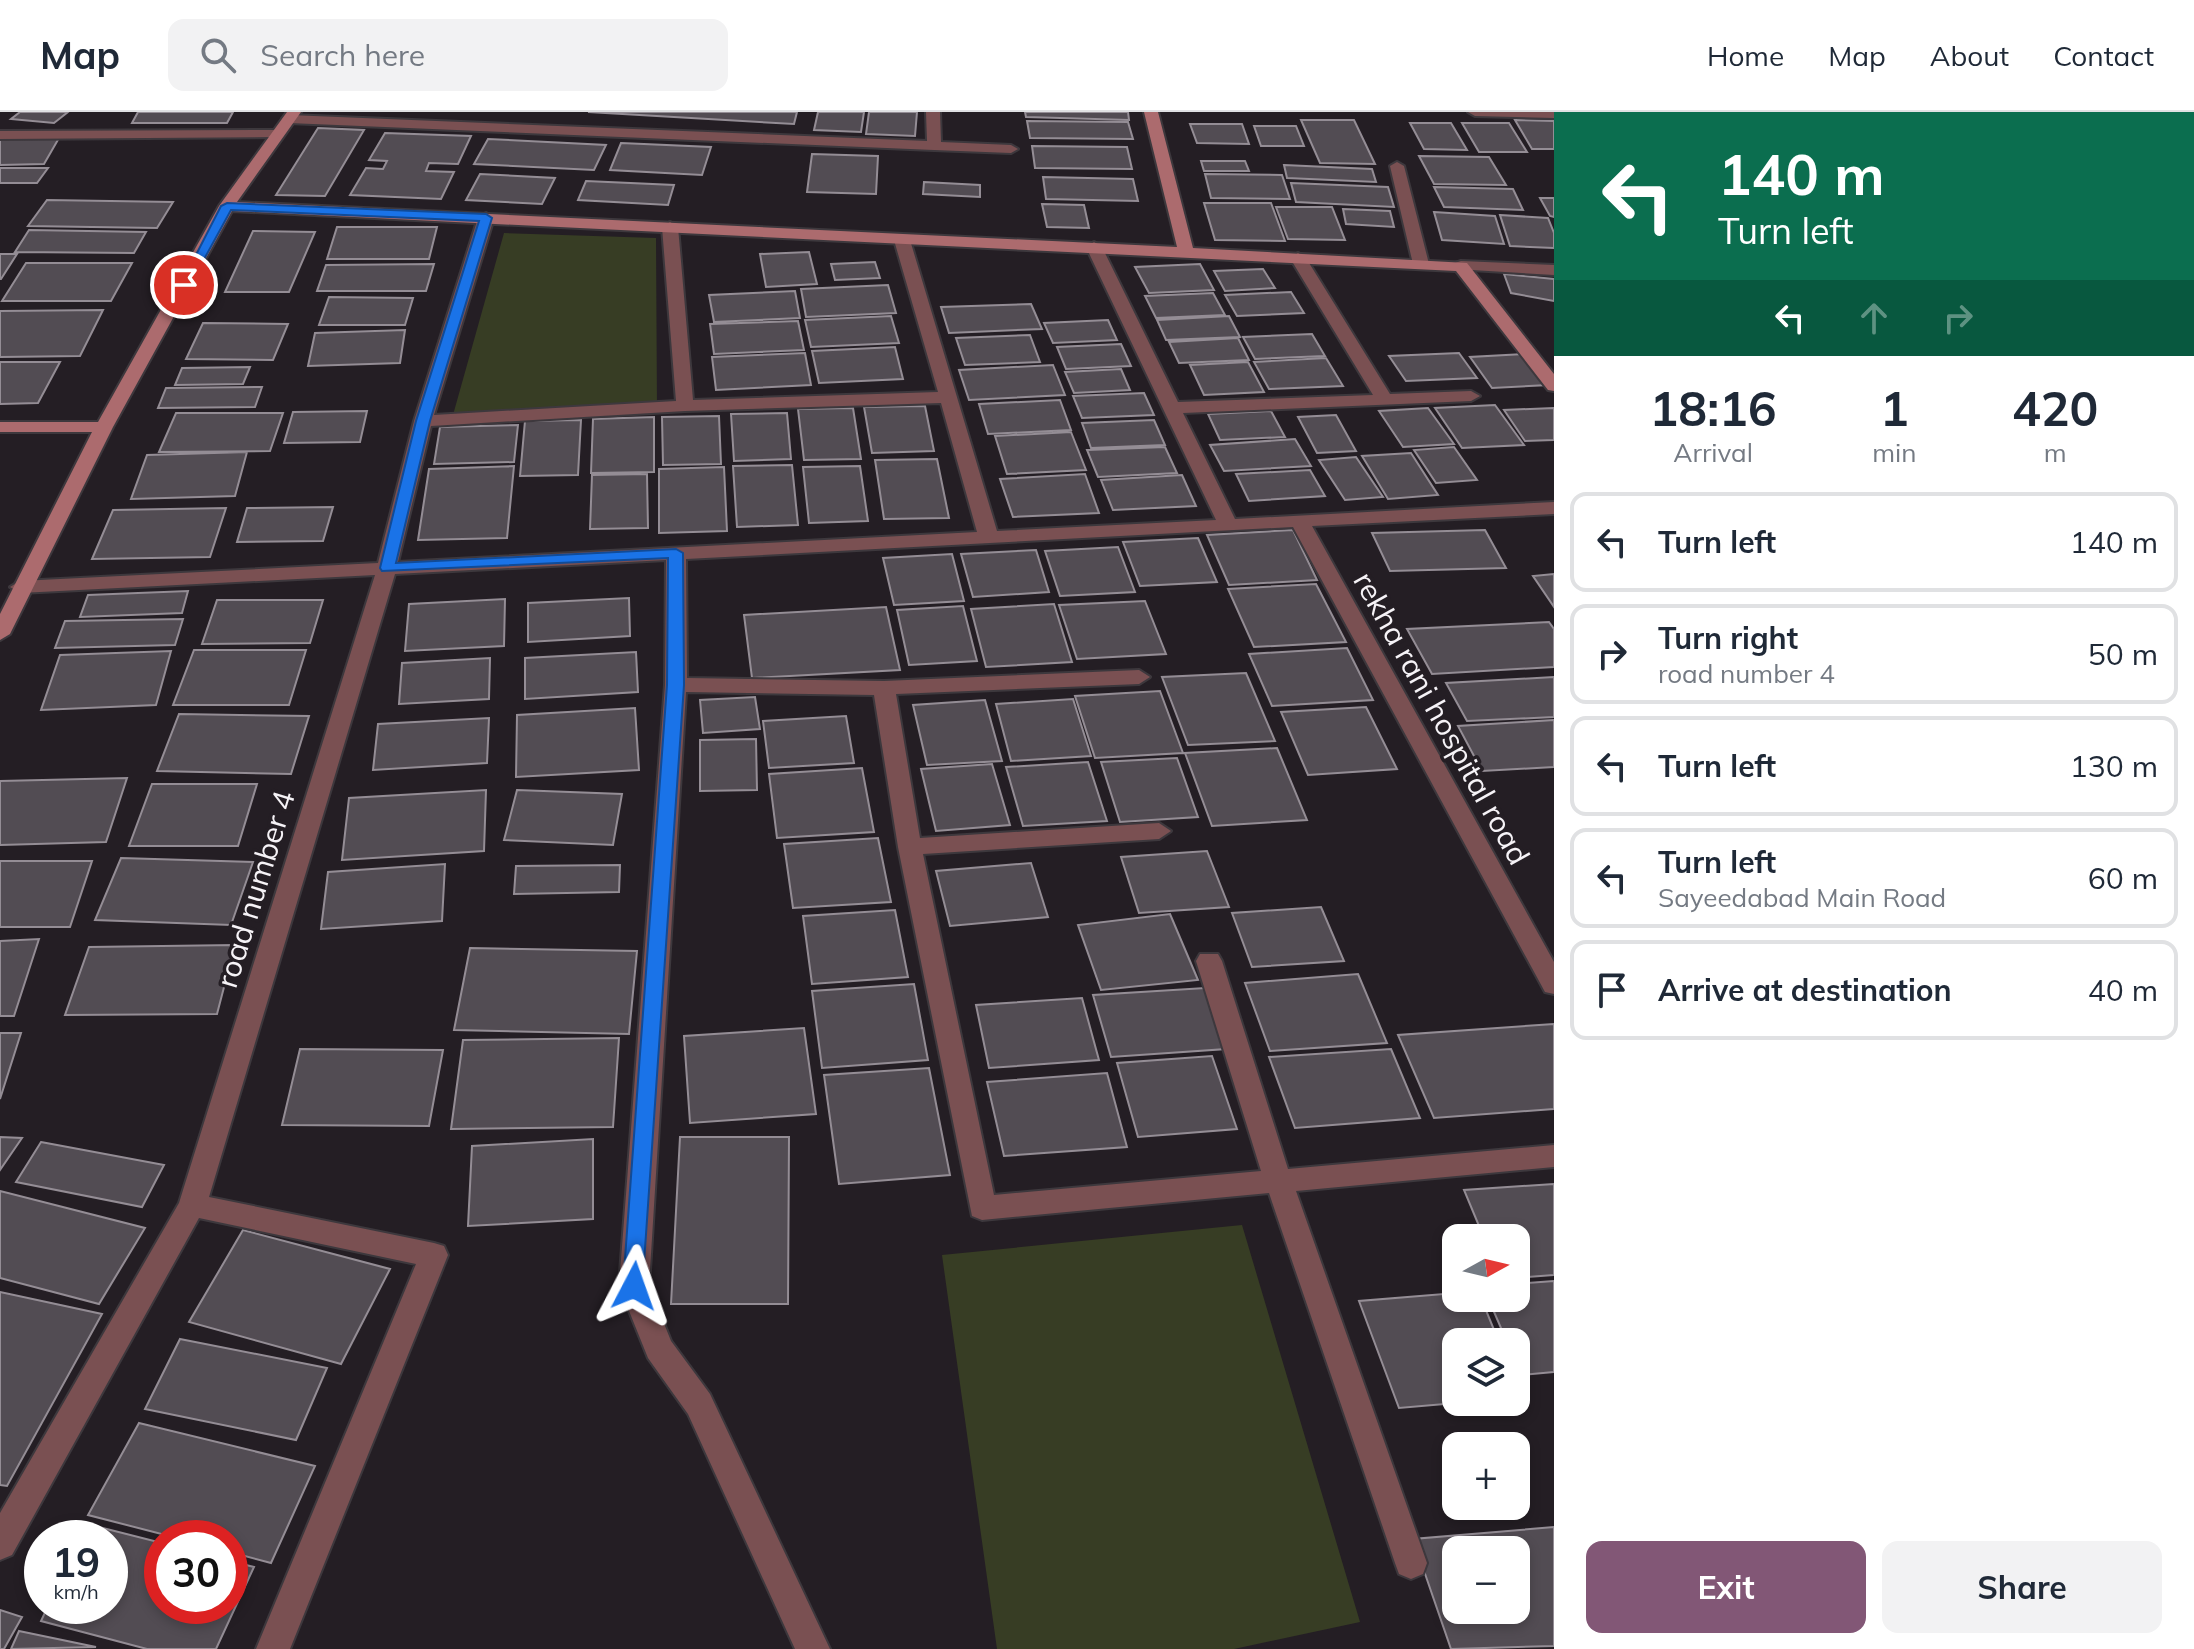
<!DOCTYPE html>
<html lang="en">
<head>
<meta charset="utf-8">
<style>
  body { margin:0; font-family:Mulish,sans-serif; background:#f2f2f3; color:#1f2937; height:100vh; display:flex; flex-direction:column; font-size:30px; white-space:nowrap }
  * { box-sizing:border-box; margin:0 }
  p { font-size:26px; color:#747a83 }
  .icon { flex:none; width:44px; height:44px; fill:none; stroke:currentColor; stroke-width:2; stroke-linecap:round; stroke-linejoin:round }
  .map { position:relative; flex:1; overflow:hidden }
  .drawer { display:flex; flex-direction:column; background:#fff; width:640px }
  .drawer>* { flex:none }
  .hud { background:#0b6e4f; color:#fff; overflow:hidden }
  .needle { width:52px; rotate:82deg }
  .controls { position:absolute; left:1442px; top:1112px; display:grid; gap:16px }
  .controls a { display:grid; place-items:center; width:88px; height:88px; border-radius:16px; background:#fff; box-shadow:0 4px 12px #0003; font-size:40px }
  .speed { position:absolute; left:24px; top:1408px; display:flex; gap:16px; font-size:40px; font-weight:700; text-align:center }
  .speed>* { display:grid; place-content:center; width:104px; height:104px; border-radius:50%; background:#fff; box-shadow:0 4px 12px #0003; line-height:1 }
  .speed small { font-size:20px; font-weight:400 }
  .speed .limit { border:12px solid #d22; background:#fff; color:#111 }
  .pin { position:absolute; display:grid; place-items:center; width:68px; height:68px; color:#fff; margin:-34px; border:4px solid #fff; border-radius:50%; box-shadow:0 2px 8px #0007 }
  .me { position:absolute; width:88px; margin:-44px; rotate:4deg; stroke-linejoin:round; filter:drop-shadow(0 0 6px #0008) }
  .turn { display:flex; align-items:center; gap:28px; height:168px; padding:0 32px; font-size:36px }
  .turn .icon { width:104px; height:104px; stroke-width:2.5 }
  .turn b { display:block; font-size:56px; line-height:68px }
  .lanes { display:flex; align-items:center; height:76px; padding:0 32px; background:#0003; justify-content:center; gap:40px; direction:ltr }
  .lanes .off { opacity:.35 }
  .eta { display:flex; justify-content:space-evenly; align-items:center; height:136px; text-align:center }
  .eta b { font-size:48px; font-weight:700; line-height:56px }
  .action { display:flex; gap:16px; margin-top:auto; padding:16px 32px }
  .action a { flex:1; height:92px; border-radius:16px; background:#825776; color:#fff; font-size:32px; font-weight:700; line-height:92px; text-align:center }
  .action a+a { background:#f2f2f3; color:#1f2937 }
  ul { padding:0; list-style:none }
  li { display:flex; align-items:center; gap:24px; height:100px; margin:0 16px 12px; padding:0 16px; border:4px solid #e0e1e3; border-radius:16px }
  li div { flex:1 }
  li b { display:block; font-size:30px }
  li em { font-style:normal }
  header { display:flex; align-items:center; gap:48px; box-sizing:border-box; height:112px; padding:0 40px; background:#fff; border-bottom:2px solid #e0e1e3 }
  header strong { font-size:38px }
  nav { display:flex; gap:44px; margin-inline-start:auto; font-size:28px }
  .search { width:560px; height:72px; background:#f2f2f3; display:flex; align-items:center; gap:20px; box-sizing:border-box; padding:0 28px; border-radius:16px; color:#747a83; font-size:30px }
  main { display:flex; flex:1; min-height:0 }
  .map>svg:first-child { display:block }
  .green { fill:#373d24 }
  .building { fill:#524c53; stroke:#948d95; stroke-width:2; fill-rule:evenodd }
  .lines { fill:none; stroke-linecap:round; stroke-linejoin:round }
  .street-casing { stroke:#3d383d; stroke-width:4 }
  .secondary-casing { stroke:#3d383d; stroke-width:4 }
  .street { fill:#7a5052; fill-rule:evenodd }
  .secondary { fill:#ac6b6e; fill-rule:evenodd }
  .route { fill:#1a73e8; stroke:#114b97; stroke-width:2 }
  .labels { text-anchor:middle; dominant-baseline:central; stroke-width:7; stroke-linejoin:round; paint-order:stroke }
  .street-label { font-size:30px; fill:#f6f3f7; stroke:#241e24 }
</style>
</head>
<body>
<header>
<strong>Map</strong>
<div class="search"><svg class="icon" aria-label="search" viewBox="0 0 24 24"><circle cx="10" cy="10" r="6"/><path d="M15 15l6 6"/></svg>Search here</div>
<nav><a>Home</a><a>Map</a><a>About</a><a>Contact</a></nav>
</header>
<main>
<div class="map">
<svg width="1554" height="1537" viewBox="0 0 1554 1537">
  <rect width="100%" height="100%" fill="#241e24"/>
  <path class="green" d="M504,121L656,126L657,298L453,303Z
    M1242,1113L1360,1510L1234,1537H997L942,1143Z"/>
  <path class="building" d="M20,0H68L54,11L11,7Z
    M138,0H233L227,11H132Z
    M588,0H797L794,12Z
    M818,0H864L861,20L814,18Z
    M869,0H917L915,24L866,22Z
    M1025,0H1128L1129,8L1026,5Z
    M1301,8H1354L1375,52L1320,51Z
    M1515,8L1554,9V37H1532Z
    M1027,9L1128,10L1133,27L1030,26Z
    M1410,11H1451L1467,38L1424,37Z
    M1462,11H1509L1527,40H1479Z
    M1190,12H1242L1249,32L1197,31Z
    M1254,14H1296L1304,34H1261Z
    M318,16L364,18L325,84L276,83Z
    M385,21L471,24L458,52L429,51L426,59L454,60L441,87L350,83L366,56L383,57L387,49L369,48Z
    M59,26L44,52L0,53V27Z
    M488,27L606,33L594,58L474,52Z
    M621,31L711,35L702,63L610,58Z
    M1032,34L1127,35L1132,57L1035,56Z
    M812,42L878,44L876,82L807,80Z
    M1419,44L1489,45L1506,73L1434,72Z
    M1201,49H1245L1249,59H1204Z
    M1284,53L1372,57L1376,70L1287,66Z
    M0,56H48L37,71H0Z
    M480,62L555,66L542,92L466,88Z
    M1205,62L1282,63L1290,87L1211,86Z
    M1043,65L1133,67L1138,89L1046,87Z
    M586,69L674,73L668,93L578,88Z
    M924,70L980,73V85L923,82Z
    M1291,71L1388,75L1394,95L1296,90Z
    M1434,75L1513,77L1523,98L1444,95Z
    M1540,86H1554V105L1550,104Z
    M47,88L173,90L157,116L28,114Z
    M1204,91H1271L1285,129L1215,128Z
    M1042,92L1084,93L1089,116L1047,115Z
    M1276,95H1332L1345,128L1288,127Z
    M1343,97L1390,99L1394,115L1346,112Z
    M1434,100L1495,104L1504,132L1442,128Z
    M1500,103L1548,106L1554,121V136L1510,134Z
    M337,115H437L429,147H327Z
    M29,118L146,120L134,141L15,140Z
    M253,119L315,120L289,180H225Z
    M809,140L817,172L766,175L760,142Z
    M0,142H17L1,167H0Z
    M875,150L880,166L835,168L831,152Z
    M26,151H132L111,189H2Z
    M434,152L426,179H317L326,153Z
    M1200,152L1214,178L1149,181L1135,155Z
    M1263,157L1275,176L1225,179L1214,159Z
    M1504,162L1554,167V189L1511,181Z
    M888,173L896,201L806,205L801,177Z
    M795,179L800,206L714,210L709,183Z
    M1291,180L1304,201L1237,204L1225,183Z
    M1213,181L1225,203L1156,206L1145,184Z
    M329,185L413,186L405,213H319Z
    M1031,192L1042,217L949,221L941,195Z
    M103,198L80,244L0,245V199Z
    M891,204L899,231L811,235L805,208Z
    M1229,204L1240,225L1166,228L1157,208Z
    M1108,208L1117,228L1053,231L1044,211Z
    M798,209L804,238L714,242L710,212Z
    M203,211L288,212L273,248L186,247Z
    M405,218L400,251L308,254L315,221Z
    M1312,222L1325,244L1255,247L1243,225Z
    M1030,223L1040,250L965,253L956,226Z
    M1238,226L1249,248L1179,251L1169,230Z
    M1121,232L1131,254L1066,257L1057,235Z
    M895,235L903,267L819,271L812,239Z
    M805,241L811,273L716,278L712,245Z
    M1459,241L1477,266L1406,269L1389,244Z
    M1524,242L1548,273L1492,276L1470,245Z
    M1326,246L1343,274L1269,277L1254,250Z
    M0,250H60L38,291L0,292Z
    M1248,250L1264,280L1204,283L1190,253Z
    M1053,253L1065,283L969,288L959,258Z
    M250,255L243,272L175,273L182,256Z
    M1121,257L1130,278L1074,281L1065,260Z
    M262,275L255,295L158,296L166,276Z
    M1144,281L1154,303L1082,306L1073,284Z
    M1060,288L1071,318L988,322L979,292Z
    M1495,293L1524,333L1462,336L1435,296Z
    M925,294L934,339L872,341L864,295Z
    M853,296L861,347L804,348L798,297Z
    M1428,296L1454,332L1403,335L1379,299Z
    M1554,296V328L1525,329L1504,298Z
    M367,299L360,330L284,331L293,300Z
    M1271,299L1285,325L1220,328L1208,302Z
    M176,301H283L270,339L159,340Z
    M787,301L791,347L734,349L731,302Z
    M1336,303L1356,339L1317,341L1298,305Z
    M719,304L721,352L663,353L662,305Z
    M654,305V360L591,361L593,307Z
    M581,308L578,363L520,364L525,309Z
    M1154,308L1165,333L1091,336L1082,311Z
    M518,313L514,350L434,352L440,315Z
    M1071,320L1086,358L1007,362L995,324Z
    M1295,327L1311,354L1224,359L1210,333Z
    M1165,335L1177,361L1098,365L1087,338Z
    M1454,335L1477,368L1436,371L1414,338Z
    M247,340L235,384L131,387L147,343Z
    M1411,341L1438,383L1388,387L1362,344Z
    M1356,345L1383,385L1345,388L1319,348Z
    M937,347L949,406L884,407L875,348Z
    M792,353L798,413L737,415L733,354Z
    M514,354L507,426L418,428L429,357Z
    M860,354L868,409L809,411L803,355Z
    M724,355L727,419L659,421V357Z
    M1310,358L1325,384L1249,389L1236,362Z
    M647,362L648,416L590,417L592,363Z
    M1085,362L1099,401L1013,405L1000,367Z
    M1182,363L1196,394L1113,398L1101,368Z
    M333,395L323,429L237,430L247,396Z
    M226,396L210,445L92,447L113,398Z
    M1293,418L1317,468L1229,473L1207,423Z
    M1485,418L1506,456L1390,459L1372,421Z
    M1198,426L1217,470L1140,474L1123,430Z
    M1118,435L1135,480L1060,484L1045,439Z
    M1036,438L1049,480L973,485L961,442Z
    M952,442L964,489L894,493L883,446Z
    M1554,462V495L1533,464Z
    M1316,472L1346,530L1254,535L1228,477Z
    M188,479L182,501L80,505L88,483Z
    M629,486L630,524L528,530V491Z
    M505,487L504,534L405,539L409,492Z
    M217,488H323L310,531L202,532Z
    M1145,489L1166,542L1077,547L1059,493Z
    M1054,492L1072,550L986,555L971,497Z
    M963,494L977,549L909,553L897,498Z
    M886,495L900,558L752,566L744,503Z
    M183,507L175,533L55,536L65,509Z
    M1549,510L1554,517V555L1432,562L1407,517Z
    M1347,536L1373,588L1272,594L1249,542Z
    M194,538H306L289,593H173Z
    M171,539L156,593L41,598L60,543Z
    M636,540L638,580L525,587V546Z
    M490,546L489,587L399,592L402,551Z
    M1246,561L1275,629L1188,633L1162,565Z
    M1554,565V605L1467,609L1446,571Z
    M1160,579L1183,641L1095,646L1075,584Z
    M755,585L760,617L703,621L700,588Z
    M1073,587L1091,644L1011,649L996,592Z
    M985,588L1002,649L927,653L913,593Z
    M1366,595L1397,657L1308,663L1281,600Z
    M635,596L639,658L516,665L517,603Z
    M179,602L309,604L291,662L157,659Z
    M846,604L854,651L769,656L763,609Z
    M489,606L487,651L373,658L378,612Z
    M1554,608V655L1482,659L1458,614Z
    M756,627L757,678L700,679V628Z
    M1277,636L1307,708L1212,714L1185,641Z
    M1177,646L1198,705L1120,710L1101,650Z
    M1088,650L1107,709L1023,714L1006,655Z
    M992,652L1010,713L936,719L921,657Z
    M862,656L874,720L777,726L769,662Z
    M127,666L106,730L0,733V669Z
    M152,672H257L238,734H129Z
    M486,678L484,739L342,748L349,686Z
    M517,678L622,682L613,733L504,728Z
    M878,726L891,790L793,796L784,732Z
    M1207,739L1229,795L1139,801L1121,745Z
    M121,746L253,750L231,813L95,808Z
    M0,749H92L70,815H0Z
    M1031,751L1048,805L950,814L936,759Z
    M445,752L442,809L321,817L328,760Z
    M620,753L619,780L514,782L516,754Z
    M1321,795L1344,849L1252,855L1232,801Z
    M895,798L908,865L812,872L803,804Z
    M1170,802L1198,868L1101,878L1078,813Z
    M39,827L14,904H0V829Z
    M235,833L217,902L65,903L89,835Z
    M470,836L637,839L629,922L454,918Z
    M1358,862L1387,931L1270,939L1245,871Z
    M914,872L928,948L822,956L812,879Z
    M1205,876L1226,937L1111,945L1093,883Z
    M1082,886L1099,948L989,956L976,893Z
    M1554,912V997L1434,1006L1398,923Z
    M804,916L816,1002L690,1011L684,924Z
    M0,921H21L0,987Z
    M619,926L613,1015L451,1017L463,928Z
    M300,937L443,938L429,1014L282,1013Z
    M1391,937L1420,1006L1295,1016L1269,945Z
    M1212,944L1237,1017L1138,1025L1117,951Z
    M929,956L950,1063L839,1072L824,963Z
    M1107,961L1127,1035L1004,1044L987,970Z
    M0,1025L22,1026L0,1058Z
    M680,1025H789L788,1192H671Z
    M593,1027V1107L468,1114L472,1034Z
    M41,1030L164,1053L142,1095L16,1070Z
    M1554,1072V1163L1516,1166V1126H1484L1464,1078Z
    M0,1079L145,1116L99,1192L0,1166Z
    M243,1118L390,1157L341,1252L189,1210Z
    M1554,1169V1260L1520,1263L1516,1252V1230H1507L1488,1186H1516V1172Z
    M0,1180L102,1202L7,1374L0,1373Z
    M1456,1181V1186H1481L1499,1230H1456V1290H1468L1399,1296L1359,1189Z
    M180,1227L327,1256L296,1328L145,1297Z
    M139,1311L315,1354L271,1451L230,1440V1426H177L88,1403Z
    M91,1413L162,1431V1494H230V1449L254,1455L216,1537H147L41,1509L48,1494H110V1426H85Z
    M1554,1415V1534L1451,1537L1413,1427ZM1456,1438H1516V1498H1456Z
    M0,1498L22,1505L4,1537H0Z
    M19,1519L96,1535L11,1537Z"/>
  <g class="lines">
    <g class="street-casing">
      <path id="street" d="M926,0H940L941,30L1011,33L1018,37L1011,41L934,38L289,11L282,7L289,3L927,29Z
        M1468,0H1554V6L1475,4Z
        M281,18V24L276,25L0,27V19Z
        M1397,50L1404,54L1429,152L1427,155L1413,152L1390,54Z
        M486,101L494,106L434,303L676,289L662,115L670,110L678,115L693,288L938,280L894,128L902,123L910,128L997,419L1216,408L1086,135L1094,130L1102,135L1178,290L1373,283L1290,146L1298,141L1306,146L1390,282L1471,279L1480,284L1471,289L1183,301L1235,407L1554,390V402L1312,414L1554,850V882L1545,880L1293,415L686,447L687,566L884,569L1139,558L1150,565L1139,572L896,582L920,726L1159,711L1171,719L1159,727L923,742L994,1083L1261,1059L1196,849L1200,842H1218L1222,849L1288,1057L1554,1033V1055L1296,1079L1427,1451L1423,1462L1411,1467L1399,1462L1395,1451L1269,1081L982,1108L972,1104L898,735L874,583L686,580L649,1174L671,1229L710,1282L830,1537H795L688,1302L648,1246L619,1174L665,573L666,448L395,462L209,1085L434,1131L444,1134L448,1143L290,1537H256L416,1152L199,1106L12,1443L0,1448V1401L179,1091L375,463L20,481L10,475L20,469L378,451L414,309L478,106ZM941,291L977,420L398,450L431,314L685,299Z
        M1461,149L1554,153V163L1455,157V151Z"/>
    </g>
    <g class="secondary-casing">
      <path id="secondary" d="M287,0H301L237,90L1177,135L1144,0H1158L1193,136L1467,151L1554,262V279L1548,278L1456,159L232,99L113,315L10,522L0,528V502L92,320H0V310H98L219,94Z"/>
    </g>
    <use href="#street" class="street"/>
    <use href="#secondary" class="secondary"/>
  </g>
  <path class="route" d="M227,91L486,102L492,106L430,309L396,451L676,437L683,441L684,573L642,1180L634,1183L626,1180L623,1174L667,573L668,446L382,459L380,456L416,309L479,109L231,98L190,173L179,176L221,94Z"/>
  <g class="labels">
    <g class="street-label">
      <text transform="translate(1442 606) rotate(61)">rekha rani hospital road</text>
      <text transform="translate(255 777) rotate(-73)">road number 4</text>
    </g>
  </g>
</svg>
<div class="controls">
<a><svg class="needle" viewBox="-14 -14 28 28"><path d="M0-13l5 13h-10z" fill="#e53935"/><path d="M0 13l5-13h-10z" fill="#747a83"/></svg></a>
<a><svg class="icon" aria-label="layers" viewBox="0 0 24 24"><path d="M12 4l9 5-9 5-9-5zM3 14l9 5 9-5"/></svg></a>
<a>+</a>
<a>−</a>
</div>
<div class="speed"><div>19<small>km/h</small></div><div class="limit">30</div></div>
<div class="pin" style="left:184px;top:173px;background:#d93025"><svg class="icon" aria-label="arrive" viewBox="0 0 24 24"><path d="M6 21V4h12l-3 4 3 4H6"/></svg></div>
<svg class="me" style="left:634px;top:1174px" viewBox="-20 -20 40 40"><path d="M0-17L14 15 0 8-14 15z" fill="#1a73e8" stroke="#fff" stroke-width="4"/></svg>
</div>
<section class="drawer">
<div class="hud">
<div class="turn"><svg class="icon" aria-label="left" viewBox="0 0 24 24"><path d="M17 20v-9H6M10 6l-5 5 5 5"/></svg><div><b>140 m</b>Turn left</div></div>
<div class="lanes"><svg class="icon" aria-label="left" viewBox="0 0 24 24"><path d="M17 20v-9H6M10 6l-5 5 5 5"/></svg><svg class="icon off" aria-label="ahead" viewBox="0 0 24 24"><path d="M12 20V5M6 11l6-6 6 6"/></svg><svg class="icon off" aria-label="right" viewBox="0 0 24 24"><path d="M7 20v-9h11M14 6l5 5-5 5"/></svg></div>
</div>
<div class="eta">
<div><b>18:16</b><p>Arrival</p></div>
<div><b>1</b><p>min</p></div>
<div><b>420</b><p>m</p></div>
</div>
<ul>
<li><svg class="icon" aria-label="left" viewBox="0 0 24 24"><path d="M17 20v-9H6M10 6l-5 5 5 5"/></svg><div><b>Turn left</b></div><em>140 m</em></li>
<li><svg class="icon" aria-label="right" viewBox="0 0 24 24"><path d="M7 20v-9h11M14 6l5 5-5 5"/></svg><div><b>Turn right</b><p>road number 4</p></div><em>50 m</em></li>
<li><svg class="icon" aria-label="left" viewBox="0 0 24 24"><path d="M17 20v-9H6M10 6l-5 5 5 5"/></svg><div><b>Turn left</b></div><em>130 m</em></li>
<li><svg class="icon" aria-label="left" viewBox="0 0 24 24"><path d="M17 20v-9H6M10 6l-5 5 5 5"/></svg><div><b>Turn left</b><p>Sayeedabad Main Road</p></div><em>60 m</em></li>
<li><svg class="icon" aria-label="arrive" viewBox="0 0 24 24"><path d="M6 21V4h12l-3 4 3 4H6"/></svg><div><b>Arrive at destination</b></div><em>40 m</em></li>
</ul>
<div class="action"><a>Exit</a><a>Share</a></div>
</section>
</main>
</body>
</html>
